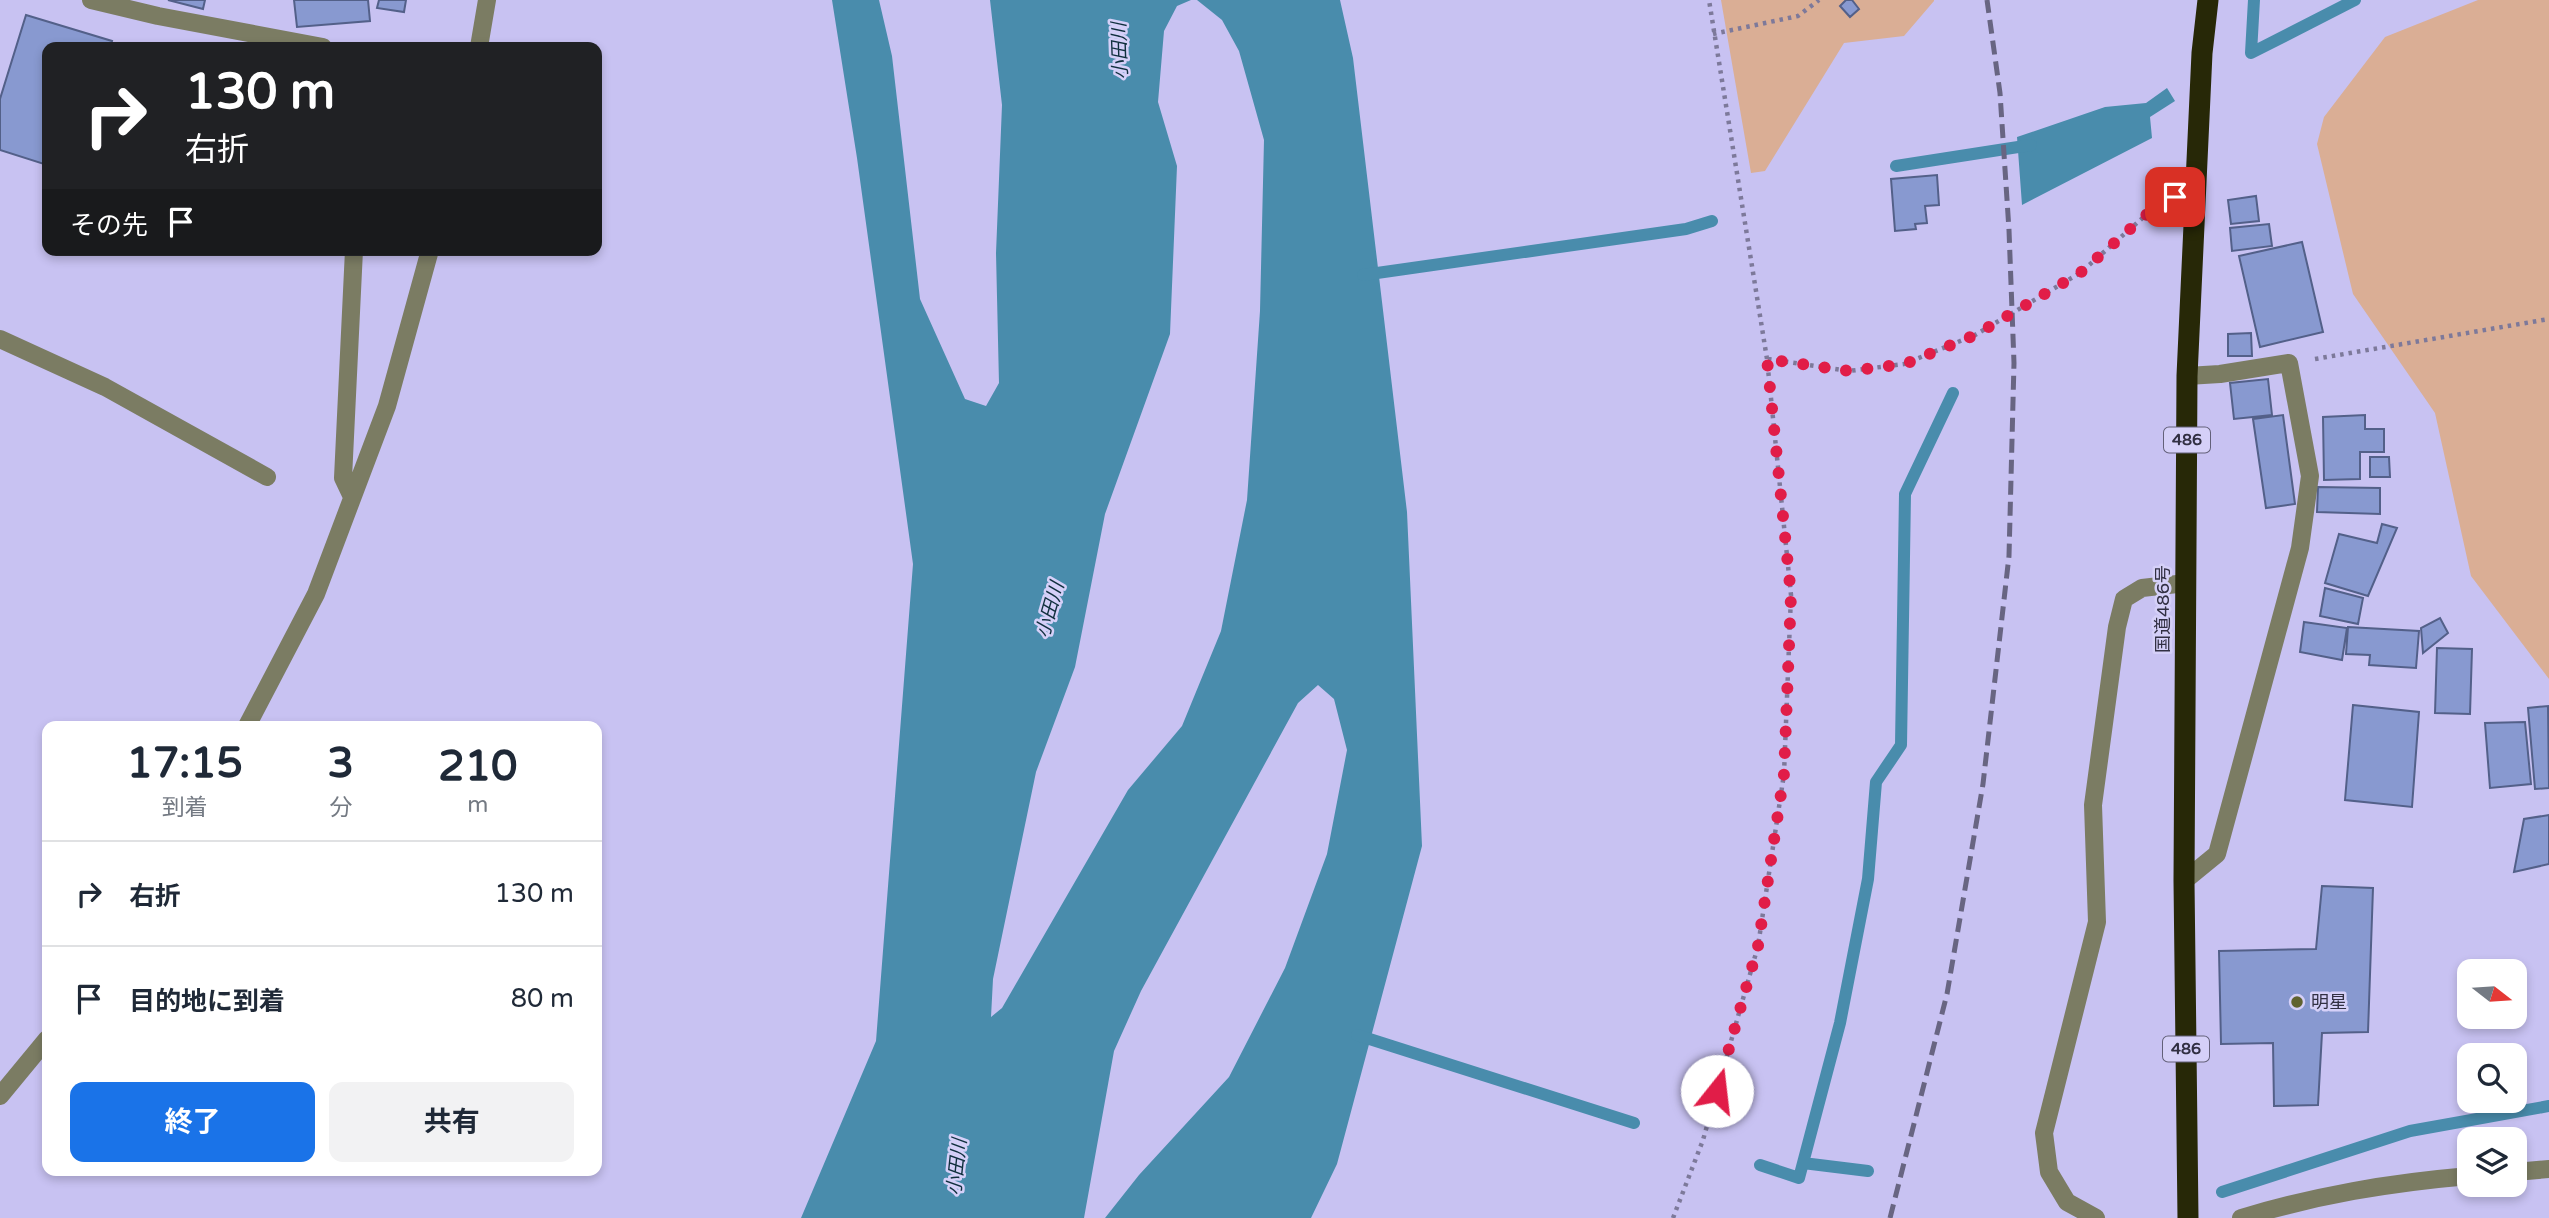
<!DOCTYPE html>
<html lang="ja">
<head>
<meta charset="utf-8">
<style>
  body { margin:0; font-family:"Varela Round","Noto Sans JP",sans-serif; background:#f2f2f3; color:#1f2937; height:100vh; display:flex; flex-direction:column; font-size:26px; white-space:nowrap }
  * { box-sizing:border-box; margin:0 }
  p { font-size:23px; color:#747a83 }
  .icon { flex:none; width:38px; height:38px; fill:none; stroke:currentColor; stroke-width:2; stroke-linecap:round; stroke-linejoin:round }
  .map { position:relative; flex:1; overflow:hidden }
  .details { position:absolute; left:42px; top:721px; width:560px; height:455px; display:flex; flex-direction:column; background:#fff; border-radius:14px; box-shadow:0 4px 10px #0003 }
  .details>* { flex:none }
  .top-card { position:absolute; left:42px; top:42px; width:560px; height:214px; border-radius:14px; box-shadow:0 4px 10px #0003; background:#202124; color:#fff; overflow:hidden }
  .needle { width:46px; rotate:107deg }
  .tools { position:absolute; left:2457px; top:959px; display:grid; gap:14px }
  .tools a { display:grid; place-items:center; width:70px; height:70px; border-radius:14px; background:#fff; box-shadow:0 4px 10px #0003; font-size:35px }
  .pin { position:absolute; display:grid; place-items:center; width:60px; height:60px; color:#fff; margin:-30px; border-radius:14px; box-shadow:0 4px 10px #0006 }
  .me { position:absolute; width:77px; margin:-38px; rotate:16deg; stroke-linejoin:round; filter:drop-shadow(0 0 5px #0008) }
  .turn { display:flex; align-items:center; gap:24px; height:147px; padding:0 28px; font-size:32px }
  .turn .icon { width:91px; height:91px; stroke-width:2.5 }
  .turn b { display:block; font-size:49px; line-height:60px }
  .then { display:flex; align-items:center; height:66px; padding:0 28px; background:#0003; gap:14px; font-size:26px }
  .eta { display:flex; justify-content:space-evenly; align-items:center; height:119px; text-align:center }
  .eta b { font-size:42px; font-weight:700; line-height:49px }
  .cta { display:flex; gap:14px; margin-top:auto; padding:14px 28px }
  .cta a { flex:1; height:80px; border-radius:14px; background:#1a73e8; color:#fff; font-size:28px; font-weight:700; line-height:80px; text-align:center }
  .cta a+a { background:#f2f2f3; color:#1f2937 }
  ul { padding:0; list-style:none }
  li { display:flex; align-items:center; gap:21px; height:105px; padding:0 28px; border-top:2px solid #e0e1e3 }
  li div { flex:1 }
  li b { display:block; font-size:26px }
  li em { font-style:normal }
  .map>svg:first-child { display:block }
  .green { fill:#daae95 }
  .water { fill:#498cac }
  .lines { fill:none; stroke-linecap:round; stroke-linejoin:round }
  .stream { stroke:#498cac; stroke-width:12 }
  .building { fill:#8899d0; stroke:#536089; stroke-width:2 }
  .path { stroke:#7d799a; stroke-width:4.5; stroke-dasharray:3.5 5; stroke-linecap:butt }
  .minor { stroke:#7b7c63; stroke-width:18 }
  .highway { stroke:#272807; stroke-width:21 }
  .rail { stroke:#686582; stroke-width:5; stroke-dasharray:14 7; stroke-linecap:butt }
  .route { stroke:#e11d48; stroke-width:12; stroke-dasharray:0 21.6 }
  .poi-dot { fill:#606230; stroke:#d5d0f8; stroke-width:2.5 }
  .labels { text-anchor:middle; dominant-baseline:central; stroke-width:5; stroke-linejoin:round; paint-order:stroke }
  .shield { fill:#d5d0f8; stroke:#636079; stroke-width:2 }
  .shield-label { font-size:16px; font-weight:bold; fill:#323043 }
  .street-label { font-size:18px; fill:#323043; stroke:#d5d0f8 }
  .poi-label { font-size:18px; fill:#323043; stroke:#d5d0f8; text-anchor:start }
  .water-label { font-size:19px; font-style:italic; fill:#0f2f3d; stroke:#d5d0f8 }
</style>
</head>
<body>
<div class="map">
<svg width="2549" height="1218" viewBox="0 0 2549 1218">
  <rect width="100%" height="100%" fill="#c8c2f2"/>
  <path class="green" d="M1721,0H1934V1L1904,36L1844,43L1765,171L1751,173Z
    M2478,0H2549V679L2471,576L2435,413L2353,294L2317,144L2324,117L2385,37Z"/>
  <path class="water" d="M832,0H879L892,56L920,299L965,399L986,406L999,383L996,253L1002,105L990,0H1191L1177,6L1164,31L1158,102L1177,166L1170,334L1105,514L1075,667L1036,772L993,979L991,1017L1002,1008L1128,790L1182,726L1221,631L1247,500L1260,311L1264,140L1239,51L1222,20L1197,0H1340L1353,58L1407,512L1422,846L1337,1164L1311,1218H1105L1139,1175L1229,1077L1285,968L1327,854L1347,750L1334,699L1318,685L1298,703L1141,991L1114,1051L1084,1218H801L876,1041L913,564L857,158Z
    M2167,88L2175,101L2150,117L2152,138L2022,205L2017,137L2105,107L2146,103Z"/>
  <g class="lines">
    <path class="stream" d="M2254,0L2251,53L2355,0
      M1896,166L2031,145
      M1363,275L1686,229L1712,221
      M1357,1035L1634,1123
      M1803,1163L1868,1171
      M1760,1165L1799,1178L1840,1023L1868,879L1876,782L1901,745L1905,494L1953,393
      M2222,1192L2410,1131L2549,1106"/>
  </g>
  <path class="building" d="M168,0H205L203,9Z
    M294,0H368L370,21L297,27Z
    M379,0H406L404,12L377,8Z
    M1846,0H1852L1859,9L1850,17L1840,6Z
    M26,15L112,41L110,47H47V165L0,150V99Z
    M1937,175L1939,205L1925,206L1927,223L1915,224L1916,229L1895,231L1891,179Z
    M2256,196L2259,221L2231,224L2228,200Z
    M2269,224L2272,246L2232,251L2230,228Z
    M2302,242L2323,332L2260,347L2239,256Z
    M2251,333L2252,356H2228V334Z
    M2268,379L2272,415L2234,419L2230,383Z
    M2283,415L2295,504L2266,508L2253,419Z
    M2365,415V429H2384V452H2360V479L2324,480L2323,417Z
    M2370,457H2389L2390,477H2370Z
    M2318,487L2380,488V514L2317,512Z
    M2382,524L2397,528L2368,596L2325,583L2339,534L2377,543Z
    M2325,588L2363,598L2358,624L2320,616Z
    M2440,618L2448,633L2423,653L2421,628Z
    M2304,622L2347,628L2342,660L2300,652Z
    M2348,627L2419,631L2416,668L2369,665L2370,655L2346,654Z
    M2437,648L2472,649L2470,714L2435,713Z
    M2353,705L2419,712L2412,807L2345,800Z
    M2548,706L2549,788L2535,789L2528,708Z
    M2525,722L2531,784L2490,788L2485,723Z
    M2549,815V864L2514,872L2524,819Z
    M2322,886L2373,888L2368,1032L2322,1033L2318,1105L2274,1106L2273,1043L2221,1044L2219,951L2316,949Z"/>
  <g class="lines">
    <path class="path" d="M1713,34L1798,16L1819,0
      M1768,359L1849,371L1904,364L1975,335L2080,273L2154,208L2164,203
      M2315,359L2549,319
      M1673,1218L1703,1140L1758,946L1784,774L1791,595L1767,359L1709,0"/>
    <path class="minor" d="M91,0L158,16L323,47
      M479,47L487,0
      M0,339L105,387L267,477
      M352,497L343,478L354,250
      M247,726L316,594L387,406L430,250
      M2184,881L2217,854L2300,548L2310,476L2289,363L2220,374L2187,376
      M0,1096L47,1039
      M2515,1172L2549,1169
      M2096,1218L2067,1202L2049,1172L2044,1133L2097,922L2093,805L2117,627L2124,599L2142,588L2186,583
      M2241,1218C2318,1195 2388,1183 2469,1176"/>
    <path class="highway" d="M2188,1218L2184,881L2187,376L2202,53L2208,0"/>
    <path class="rail" d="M1890,1218L1947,994L1983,784L2009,556L2014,363L2009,230L2000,93L1987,0"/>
  </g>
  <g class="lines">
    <path class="route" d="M1717,1091L1758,946L1784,774L1791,595L1767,359L1849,371L1905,364L1975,335L2080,273L2154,208L2175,197"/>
  </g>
  <circle class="poi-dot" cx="2297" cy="1002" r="7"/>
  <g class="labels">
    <g class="shield">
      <rect x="2164" y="427.5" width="46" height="25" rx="5"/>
      <rect x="2163" y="1036.5" width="46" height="25" rx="5"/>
    </g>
    <g class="shield-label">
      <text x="2187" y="440">486</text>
      <text x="2186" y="1049">486</text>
    </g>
    <g class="street-label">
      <text transform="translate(2163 609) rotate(-90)">国道486号</text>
    </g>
    <g class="poi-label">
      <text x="2311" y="1002">明星</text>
    </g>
    <g class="water-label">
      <text transform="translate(1120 51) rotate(-92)">小田川</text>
      <text transform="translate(1050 610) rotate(-74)">小田川</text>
      <text transform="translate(957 1167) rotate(-84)">小田川</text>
    </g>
  </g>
</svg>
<div class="tools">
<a><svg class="needle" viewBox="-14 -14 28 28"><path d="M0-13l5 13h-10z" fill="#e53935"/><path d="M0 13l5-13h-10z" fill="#747a83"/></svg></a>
<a><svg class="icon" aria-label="search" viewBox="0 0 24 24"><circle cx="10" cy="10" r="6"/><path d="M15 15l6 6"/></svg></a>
<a><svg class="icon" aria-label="layers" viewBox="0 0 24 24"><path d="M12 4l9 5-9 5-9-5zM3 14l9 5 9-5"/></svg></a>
</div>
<div class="pin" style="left:2175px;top:197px;background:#d93025"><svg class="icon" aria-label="arrive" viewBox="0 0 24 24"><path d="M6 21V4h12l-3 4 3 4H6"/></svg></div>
<svg class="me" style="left:1717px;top:1091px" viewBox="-20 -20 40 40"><circle r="19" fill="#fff"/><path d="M0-13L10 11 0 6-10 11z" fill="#e11d48"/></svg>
<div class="top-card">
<div class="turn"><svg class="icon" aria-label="right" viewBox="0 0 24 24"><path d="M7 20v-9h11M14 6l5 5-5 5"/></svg><div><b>130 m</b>右折</div></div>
<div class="then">その先<svg class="icon" aria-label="arrive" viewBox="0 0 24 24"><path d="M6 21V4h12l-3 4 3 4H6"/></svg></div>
</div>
<section class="details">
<div class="eta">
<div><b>17:15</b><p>到着</p></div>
<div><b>3</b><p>分</p></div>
<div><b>210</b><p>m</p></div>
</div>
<ul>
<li><svg class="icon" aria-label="right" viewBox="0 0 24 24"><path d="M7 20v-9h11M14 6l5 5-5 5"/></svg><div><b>右折</b></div><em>130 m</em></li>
<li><svg class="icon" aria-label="arrive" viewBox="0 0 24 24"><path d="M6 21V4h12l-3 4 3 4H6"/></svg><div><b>目的地に到着</b></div><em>80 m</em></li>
</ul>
<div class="cta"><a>終了</a><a>共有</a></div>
</section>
</div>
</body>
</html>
